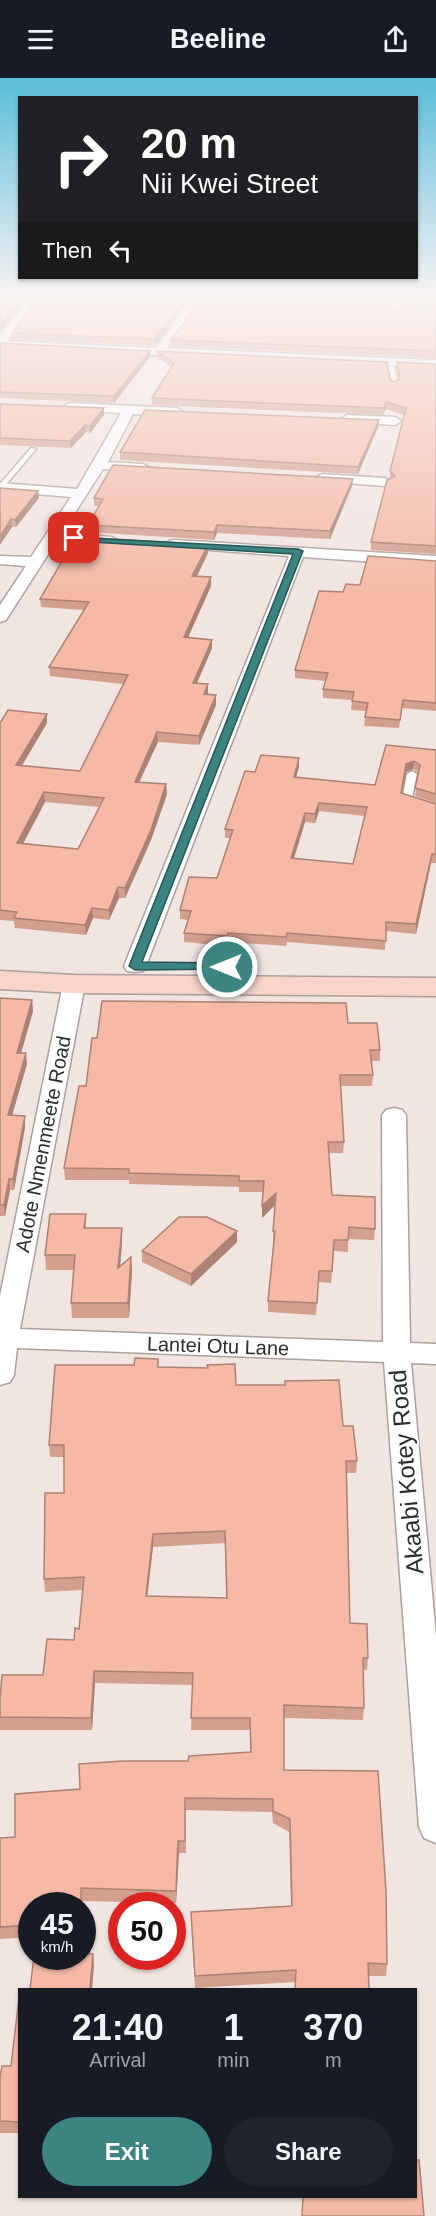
<!DOCTYPE html>
<html lang="en">
<head>
<meta charset="utf-8">
<style>
  body { margin:0; font-family:Helvetica,sans-serif; background:#20242c; color:#f1f3f6; height:100vh; display:flex; flex-direction:column; font-size:22px; white-space:nowrap }
  * { box-sizing:border-box; margin:0 }
  p { font-size:20px; color:#9ea1a6 }
  .icon { flex:none; width:33px; height:33px; fill:none; stroke:currentColor; stroke-width:2; stroke-linecap:round; stroke-linejoin:round }
  .map { position:relative; flex:1; overflow:hidden }
  .sheet { position:absolute; left:18px; top:1910px; width:399px; height:210px; display:flex; flex-direction:column; background:#171b24; border-radius:0px; box-shadow:0 2px 4px #0004 }
  .sheet>* { flex:none }
  .top-card { position:absolute; left:18px; top:18px; width:400px; height:183px; border-radius:0px; box-shadow:0 2px 4px #0004; background:#202124; color:#fff; overflow:hidden }
  .speed { position:absolute; left:18px; top:1814px; display:flex; gap:12px; font-size:30px; font-weight:700; text-align:center }
  .speed>* { display:grid; place-content:center; width:78px; height:78px; border-radius:50%; background:#171b24; box-shadow:0 2px 4px #0004; line-height:1 }
  .speed small { font-size:15px; font-weight:400 }
  .speed .limit { border:9px solid #d22; background:#fff; color:#111 }
  .pin { position:absolute; display:grid; place-items:center; width:51px; height:51px; color:#fff; margin:-26px; border-radius:12px; box-shadow:0 3px 9px #0006 }
  .me { position:absolute; width:66px; margin:-33px; rotate:270deg; stroke-linejoin:round; filter:drop-shadow(0 0 4px #0008) }
  .turn { display:flex; align-items:center; gap:21px; height:126px; padding:0 24px; font-size:27px }
  .turn .icon { width:78px; height:78px; stroke-width:2.5 }
  .turn b { display:block; font-size:42px; line-height:51px }
  .then { display:flex; align-items:center; height:57px; padding:0 24px; background:#0003; gap:12px; font-size:22px }
  .eta { display:flex; justify-content:space-evenly; align-items:center; height:102px; text-align:center }
  .eta b { font-size:36px; font-weight:700; line-height:42px }
  .button { display:flex; gap:12px; margin-top:auto; padding:12px 24px }
  .button a { flex:1; height:69px; border-radius:36px; background:#3c8482; color:#fff; font-size:24px; font-weight:700; line-height:69px; text-align:center }
  .button a+a { background:#20242c; color:#f1f3f6 }
  header { display:flex; justify-content:space-between; align-items:center; height:78px; padding:0 24px; background:#171b24; font-size:27px; font-weight:700 }
  .map>svg:first-child { display:block }
  .lines { fill:none; stroke-linecap:round; stroke-linejoin:round }
  .lane-casing { stroke:#aca09c; stroke-width:3 }
  .street-casing { stroke:#aca09c; stroke-width:3 }
  .secondary-casing { stroke:#aca09c; stroke-width:3 }
  .lane { fill:#fff; fill-rule:evenodd }
  .street { fill:#fff; fill-rule:evenodd }
  .secondary { fill:#f8d4c9; fill-rule:evenodd }
  .wall { fill:#d39f8f; fill-rule:evenodd }
  .shaded-wall { fill:#ac8274 }
  .building { fill:#f5b9a6; stroke:#ac8274; stroke-width:1.5; fill-rule:evenodd }
  .route { fill:#3c8482; stroke:#275654; stroke-width:1.5 }
  .labels { text-anchor:middle; dominant-baseline:central; stroke-width:4.5; stroke-linejoin:round; paint-order:stroke }
  .street-label { font-size:20px; fill:#302c2a; stroke:#fff }
  .near-street-label { font-size:24px; fill:#302c2a; stroke:#fff }
</style>
</head>
<body>
<header><svg class="icon" aria-label="menu" viewBox="0 0 24 24"><path d="M4 6h16M4 12h16M4 18h16"/></svg>Beeline<svg class="icon" aria-label="share" viewBox="0 0 24 24"><path d="M12 15V3M7 8l5-5 5 5M5 13v7h14v-7"/></svg></header>
<div class="map">
<svg width="436" height="2138" viewBox="0 0 436 2138">
  <rect width="100%" height="100%" fill="#f1e5e1"/>
  <g class="lines">
    <g class="lane-casing">
      <path id="lane" d="M390,281L393,283L398,307L395,309L392,307L387,283Z
        M31,370L36,371L3,410L0,411V406Z
        M412,693L417,696L412,720L436,727V733L402,722L407,696Z"/>
    </g>
    <g class="street-casing">
      <path id="street" d="M32,218H43L8,263L156,270L194,218H205L167,270L436,282V290L0,270V257Z
        M395,218H405L402,229L436,233V239L392,234L390,232Z
        M71,325L177,330L183,334L177,338L133,336L108,384L143,386L150,390L143,394L103,391L62,455L112,459L119,463L117,466L56,464L6,542L0,544V527L26,488L0,486V478L31,479L71,419L0,413V405L77,411L121,335L67,332L65,329L67,326Z
        M347,337L395,339L401,343L395,347L342,344L341,341Z
        M322,396L385,400L392,404L385,408L317,403L315,400Z
        M174,462L436,478V488L303,479L146,888L143,893L135,894L127,893L124,888L289,478L169,469L167,466L169,463Z
        M74,900L82,901L85,906L20,1251L383,1264L382,1037L386,1032L394,1030L402,1032L406,1037L410,1265L436,1266V1286L411,1285L436,1558V1765L424,1760L419,1749L384,1284L17,1270L14,1297L10,1304L0,1307V1218L63,906L66,901Z"/>
    </g>
    <g class="secondary-casing">
      <path id="secondary" d="M0,893L74,897L436,900V918L74,915L0,911Z"/>
    </g>
    <use href="#lane" class="lane"/>
    <use href="#street" class="street"/>
    <use href="#secondary" class="secondary"/>
  </g>
  <path class="wall" d="M191,218L155,268L12,261V255Z
    M341,218H393L391,221Z
    M436,218V231L405,227V221Z
    M391,229L436,235V280L171,268V262Z
    M0,265L150,273V279L114,325L0,320Z
    M157,273L390,301L394,304L399,302L397,290V284L436,286V476L371,472V464L390,401V393L404,337L386,331L383,337L152,327V320L171,289L157,279Z
    M0,326L104,337L90,355L86,354L71,370L0,367Z
    M378,349L358,396L120,382V374Z
    M353,401L352,408L330,461L217,455L214,462L88,454V447L99,428H94V420Z
    M0,410L39,420L16,449H12Z
    M208,467V475L197,498L211,499V508L188,560L212,562V570L197,605L208,606V617L216,627L199,667L158,664L139,704L166,706L167,716L151,762L125,820H119L109,842L93,840L86,857L15,850L14,843L0,842V645H47L22,688L80,693L123,606L50,598L49,589L84,532L41,529L40,521ZM45,724L100,729L78,771L23,766Z
    M436,483V633L402,630L399,650L364,648L366,633L351,632L352,622L323,620V611L326,603L295,600V592L343,514L360,507Z
    M386,667L436,672V725L415,718L418,694L413,691L406,694L402,715L436,726V785H431L416,856L386,853L385,872L287,864L286,868L228,864L227,868L184,864V855L188,842L180,841V832L217,800L230,760H225V751L255,694L299,689L296,699L375,707ZM319,733L365,738L353,786L294,781L305,744L315,745Z
    M0,920L32,922L33,933L21,975L27,986L12,1037L25,1049L14,1112H10L5,1138H0Z
    M348,945L380,972V983H371L373,997L372,1008H340L344,1064L343,1075H329L332,1117L375,1151L374,1162L348,1161V1174L334,1173L331,1205L318,1204L316,1237L268,1234V1223L274,1164H273V1153L275,1127L262,1140L263,1114H239V1109L129,1106V1102H65L64,1090L86,1008Z
    M86,1136V1150H122V1164L120,1188L131,1179L132,1193L129,1240H72L71,1225L74,1192H46L45,1177Z
    M237,1153V1164L191,1208L142,1184V1173Z
    M159,1289L236,1307L343,1348L357,1383L356,1395H347L350,1545L368,1580L367,1592H363L364,1630L363,1642L284,1640V1692L387,1886L386,1898H368L295,1904L195,1910L191,1834L291,1828L289,1754L273,1745L272,1734L185,1732L186,1775H179L176,1825L82,1823L32,1827V1859L0,1861V1760L15,1759L80,1711L188,1683L250,1674V1652H191L193,1607L95,1605L92,1652H0V1621L43,1597L74,1562L79,1551L83,1512L45,1514L44,1501L64,1415V1379H50L49,1367ZM225,1465L226,1520L147,1518L153,1469Z
    M20,1920V2055H0V2000L11,1988Z"/>
  <path class="shaded-wall" d="M25,218H30L0,254V247Z
    M187,218H191L155,268V261Z
    M150,273V279L114,325V318Z
    M386,324V331L383,337L384,330Z
    M104,330V337L90,355V348Z
    M379,342L378,349L358,396V389Z
    M85,347L86,354L71,370L70,363Z
    M353,401L352,408L330,461V453Z
    M38,413L39,420L16,449L15,442Z
    M11,441L12,449L0,467V459Z
    M217,447V455L214,462V454Z
    M208,467V475L193,506L192,498Z
    M211,499V508L184,568V559Z
    M212,562V570L193,614V605Z
    M208,606V615L204,626V616Z
    M216,617V627L199,667V658Z
    M47,636V645L16,697V687Z
    M157,654L158,664L135,713V704Z
    M299,680V689L294,707V699Z
    M414,683L413,691L406,694L400,723L401,715L406,686Z
    M166,706L167,716L151,762L125,820V810Z
    M44,714L45,724L18,775L17,765Z
    M319,725V733L315,745V736Z
    M305,735V744L291,789V780Z
    M432,776L431,785L416,856V846Z
    M118,809L119,820L109,842V832Z
    M92,830L93,840L86,857L85,847Z
    M32,922L33,933L18,986L17,975Z
    M26,975L27,986L9,1048L8,1037Z
    M25,1038V1049L14,1112L13,1101Z
    M9,1101L10,1112L5,1138L4,1127Z
    M276,1115V1126L262,1140V1128Z
    M122,1150V1164L119,1205L118,1190Z
    M237,1153V1164L191,1208V1196Z
    M131,1179L132,1193L129,1240L128,1225Z
    M153,1456V1469L146,1530V1518Z
    M94,1593L95,1605L92,1652L91,1640Z
    M178,1763L179,1775L176,1825V1813Z
    M93,1876L94,1888L92,1911H90Z"/>
  <path class="building" d="M0,218H25L0,247Z
    M40,218H187L155,261L12,255Z
    M203,218H314L389,224L391,229L436,235V273L171,262Z
    M406,218H436V225L405,221Z
    M0,265L150,273L114,318L0,314Z
    M157,273L387,284L390,301L394,304L400,301L397,284L436,286V468L371,464L387,402L395,398L390,393L406,330L386,324L384,330L152,320L174,285Z
    M0,326L104,330L90,348L85,347L70,363L0,360Z
    M145,332L379,342L358,389L120,374Z
    M113,387L353,401L330,453L217,447L214,454L88,447L103,421L94,420Z
    M0,410L38,413L15,442L11,441L0,459Z
    M80,459L208,467L192,498L211,499L184,559L212,562L193,605L208,606L204,616L216,617L199,658L157,654L135,704L166,706L151,752L125,810L118,809L109,832L92,830L85,847L14,840L17,834L0,832V645L8,632L47,636L16,687L80,693L128,597L49,589L89,524L40,521L73,464H77ZM44,714L104,720L78,771L17,765Z
    M368,478L436,483V625L403,622L400,642L365,639L368,625L352,623L354,614L323,611L328,595L295,592L319,513L343,514L346,506L360,507Z
    M386,667L436,672V716L415,710L420,687L414,683L406,686L401,715L436,726V776H432L416,846L386,844V863L287,855L286,859L228,855L227,858L184,855L191,833L180,832L189,799L217,800L233,752L225,751L245,693L255,694L261,677L299,680L294,699L375,707ZM319,725L367,729L353,786L291,780L305,735L315,736Z
    M0,920L32,922L17,975H26L8,1037L25,1038L13,1101H9L4,1127H0Z
    M102,923L346,925L348,945H377L380,972H370L373,997H340L344,1064H328L332,1117L375,1119V1151L349,1149L348,1162H334L332,1193H319L317,1225L268,1223L275,1153H273L276,1115L262,1128L264,1103H239V1098L129,1095V1091L64,1090L79,1008H86L92,960H97Z
    M50,1136H86L84,1150H122L118,1190L131,1179L128,1225H71L75,1177H45Z
    M179,1139H207L237,1153L191,1196L142,1173Z
    M135,1280L158,1281V1289L208,1290L207,1287L235,1286L236,1307H285V1303L339,1302L343,1348H353L357,1383H346L350,1545L367,1546L368,1580H363L364,1630L284,1627V1692L378,1693L386,1813L387,1886L368,1885L369,1911H295L296,1892L195,1898L191,1834L292,1828L290,1741L273,1733V1721L185,1720V1763H178L176,1813L81,1810V1827H32V1847L0,1849V1760L15,1759V1716L80,1711L79,1686L124,1683H188L189,1678L251,1674L250,1640H191L193,1595L94,1593L91,1640L0,1639V1621L2,1597H43L47,1561L74,1562L75,1550L79,1551L84,1499L44,1501L45,1415H64V1367H49L55,1287H134ZM225,1453L227,1520L146,1518L153,1456Z
    M82,1875L93,1876L90,1911H30L34,1878H82Z
    M19,1920H20V2044L0,2043V2000L2,1988H11Z
    M416,2082H419L424,2138H302L303,2118H416Z"/>
  <linearGradient id="sky" x2="0" y2="1"><stop stop-color="#59bddb"/><stop offset="0.42" stop-color="#f9f3f2"/><stop offset="1" stop-color="#f9f3f2" stop-opacity="0"/></linearGradient>
  <rect width="436" height="517" fill="url(#sky)"/>
  <path class="route" d="M71,459L298,471L303,473L142,884L227,885L233,889L232,891L135,892L129,888L293,476L74,463L71,462Z"/>
  <g class="labels">
    <g class="street-label">
      <text transform="translate(43 1066) rotate(-79)">Adote Nmenmeete Road</text>
      <text transform="translate(218 1268) rotate(2)">Lantei Otu Lane</text>
    </g>
    <g class="near-street-label">
      <text transform="translate(406 1394) rotate(-95)">Akaabi Kotey Road</text>
    </g>
  </g>
</svg>
<div class="speed"><div>45<small>km/h</small></div><div class="limit">50</div></div>
<div class="pin" style="left:74px;top:460px;background:#d93025"><svg class="icon" aria-label="arrive" viewBox="0 0 24 24"><path d="M6 21V4h12l-3 4 3 4H6"/></svg></div>
<svg class="me" style="left:227px;top:889px" viewBox="-20 -20 40 40"><circle r="17" fill="#3c8482" stroke="#fff" stroke-width="3"/><path d="M0-11L8 9 0 5-8 9z" fill="#fff"/></svg>
<div class="top-card">
<div class="turn"><svg class="icon" aria-label="right" viewBox="0 0 24 24"><path d="M7 20v-9h11M14 6l5 5-5 5"/></svg><div><b>20 m</b>Nii Kwei Street</div></div>
<div class="then">Then<svg class="icon" aria-label="left" viewBox="0 0 24 24"><path d="M17 20v-9H6M10 6l-5 5 5 5"/></svg></div>
</div>
<section class="sheet">
<div class="eta">
<div><b>21:40</b><p>Arrival</p></div>
<div><b>1</b><p>min</p></div>
<div><b>370</b><p>m</p></div>
</div>
<div class="button"><a>Exit</a><a>Share</a></div>
</section>
</div>
</body>
</html>
